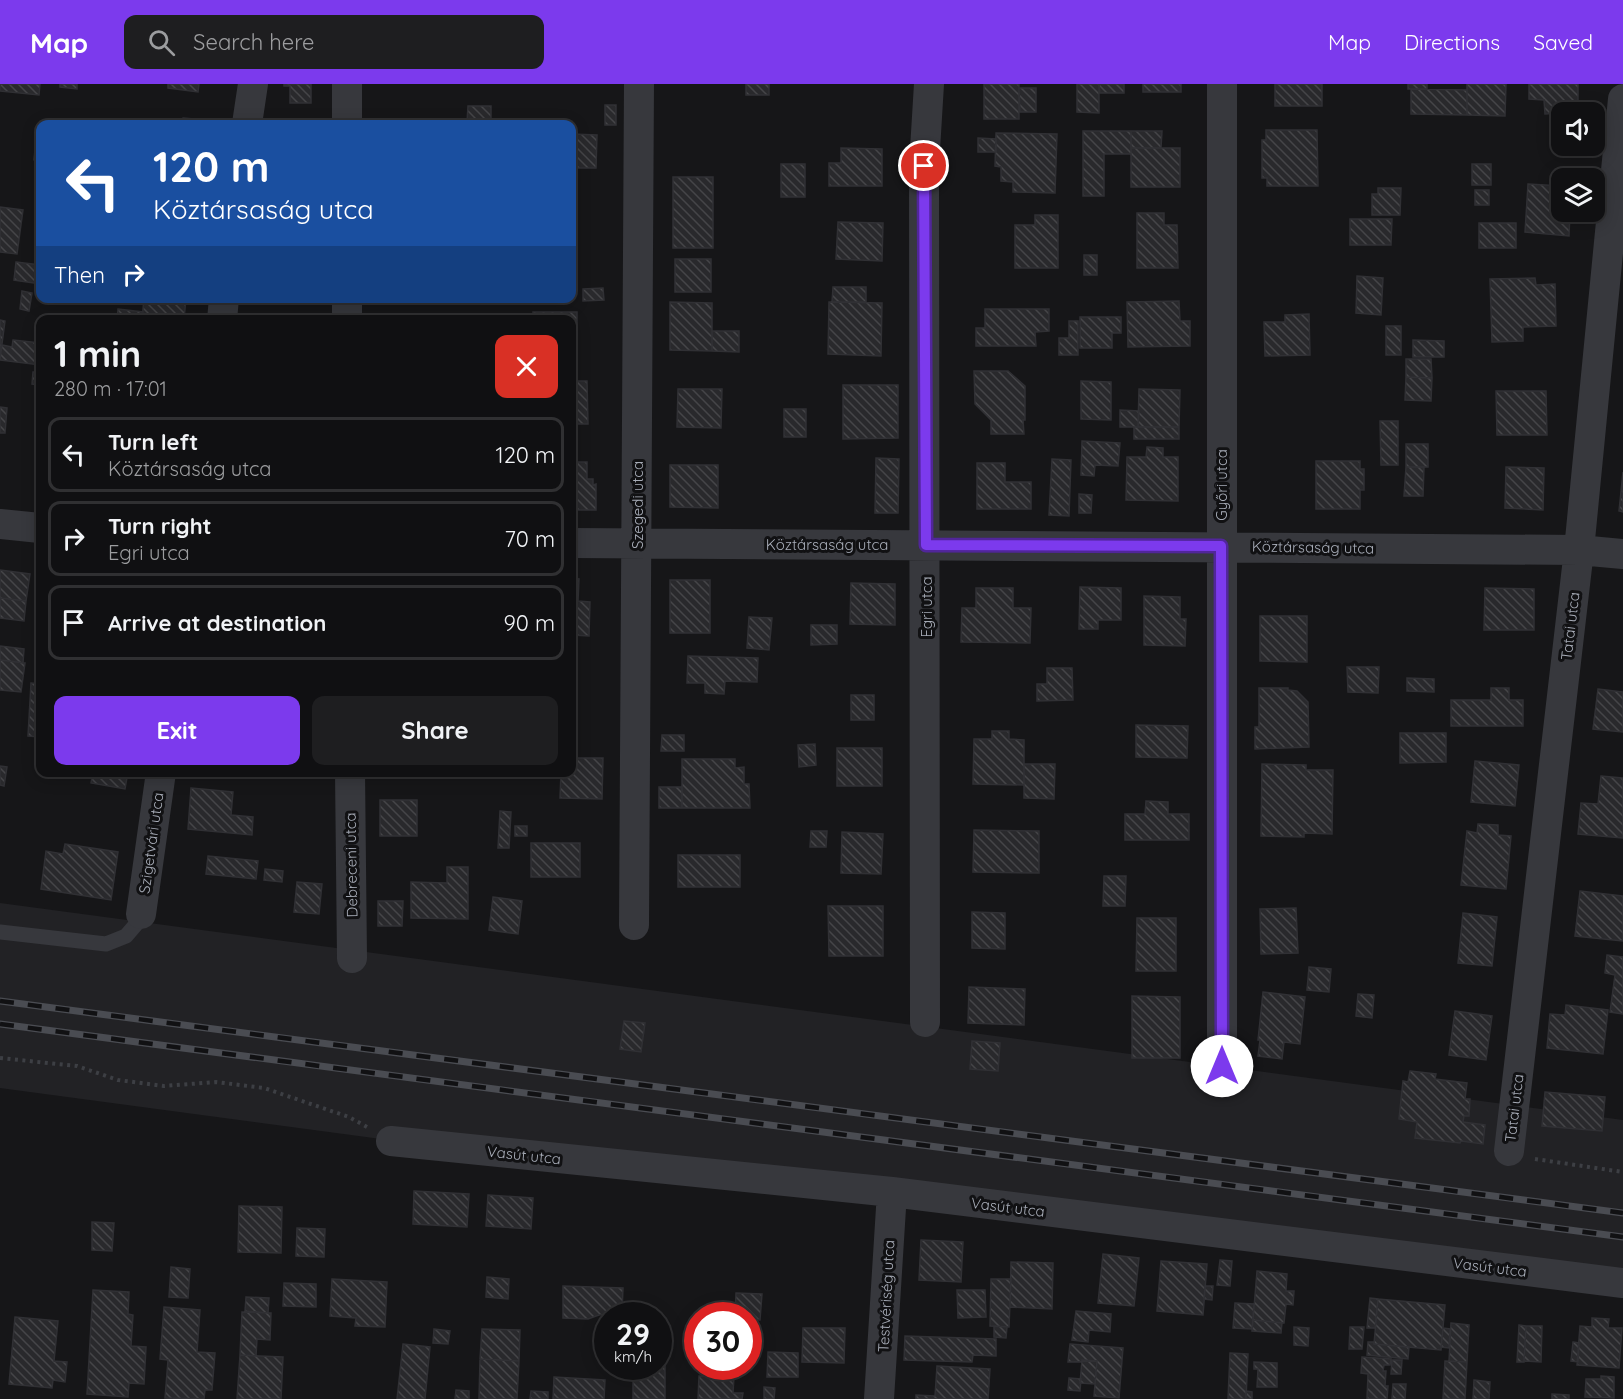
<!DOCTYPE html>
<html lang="en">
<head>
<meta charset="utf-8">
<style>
  body { margin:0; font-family:Quicksand,sans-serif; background:#1e1e20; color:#f1f3f6; height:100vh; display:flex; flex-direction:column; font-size:22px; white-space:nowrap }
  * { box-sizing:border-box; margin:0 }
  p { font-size:20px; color:#9c9d9f }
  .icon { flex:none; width:33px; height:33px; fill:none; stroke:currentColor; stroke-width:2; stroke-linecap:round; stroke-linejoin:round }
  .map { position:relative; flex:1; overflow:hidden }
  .sheet { position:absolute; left:36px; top:231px; width:540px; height:462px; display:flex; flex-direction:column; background:#101012; border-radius:12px; box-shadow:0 3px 15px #0003,0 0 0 2px #303032 }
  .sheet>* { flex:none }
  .banner { position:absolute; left:36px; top:36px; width:540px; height:183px; border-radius:12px; box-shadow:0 3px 15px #0003,0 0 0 2px #303032; background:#1a4fa0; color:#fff; overflow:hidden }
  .controls { position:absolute; left:1551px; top:18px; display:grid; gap:12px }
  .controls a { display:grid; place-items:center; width:54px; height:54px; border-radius:12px; background:#101012; box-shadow:0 3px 15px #0003,0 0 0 2px #303032; font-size:30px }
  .speed { position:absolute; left:594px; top:1218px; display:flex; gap:12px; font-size:30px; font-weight:700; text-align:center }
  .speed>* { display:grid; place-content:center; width:78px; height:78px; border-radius:50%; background:#101012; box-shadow:0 3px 15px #0003,0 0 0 2px #303032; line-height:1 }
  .speed small { font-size:15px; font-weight:400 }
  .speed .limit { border:9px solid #d22; background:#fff; color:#111 }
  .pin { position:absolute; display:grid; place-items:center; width:51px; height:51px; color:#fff; margin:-26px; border:3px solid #fff; border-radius:50%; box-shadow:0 2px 6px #0007 }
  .me { position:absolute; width:66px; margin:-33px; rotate:0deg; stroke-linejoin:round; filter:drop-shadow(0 0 4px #0008) }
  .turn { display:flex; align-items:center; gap:21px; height:126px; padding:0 18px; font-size:27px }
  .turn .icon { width:78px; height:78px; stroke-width:2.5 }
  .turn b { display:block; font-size:42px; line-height:51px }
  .then { display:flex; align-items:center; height:57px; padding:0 18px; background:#0003; gap:12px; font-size:22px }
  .round { display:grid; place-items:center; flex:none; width:63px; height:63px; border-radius:12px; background:#1e1e20 }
  .summary { display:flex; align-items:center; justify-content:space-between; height:102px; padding:0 18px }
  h1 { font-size:36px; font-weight:800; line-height:45px }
  .cta { display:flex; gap:12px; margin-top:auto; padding:12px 18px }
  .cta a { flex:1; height:69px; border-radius:12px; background:#7c3aed; color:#fff; font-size:24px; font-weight:800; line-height:69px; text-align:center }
  .cta a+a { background:#1e1e20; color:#f1f3f6 }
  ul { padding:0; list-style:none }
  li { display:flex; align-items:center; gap:18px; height:75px; margin:0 12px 9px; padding:0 6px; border:3px solid #303032; border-radius:12px }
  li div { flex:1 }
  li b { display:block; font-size:22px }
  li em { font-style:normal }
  header { display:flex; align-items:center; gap:36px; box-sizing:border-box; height:84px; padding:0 30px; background:#7c3aed; color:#fff }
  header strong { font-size:28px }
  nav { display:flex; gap:33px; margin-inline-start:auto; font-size:21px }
  .search { width:420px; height:54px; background:#1e1e20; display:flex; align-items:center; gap:15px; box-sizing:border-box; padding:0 21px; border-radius:12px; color:#9c9d9f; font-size:22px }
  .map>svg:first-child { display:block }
  .built { fill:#222225 }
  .building { fill:url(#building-back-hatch); stroke:#303034; stroke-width:1.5 }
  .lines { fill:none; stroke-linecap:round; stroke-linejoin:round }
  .path { stroke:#3d3f44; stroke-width:4; stroke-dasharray:3 4.5; stroke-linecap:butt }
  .lane { stroke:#37383d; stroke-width:15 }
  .street { stroke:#37383d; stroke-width:30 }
  .rail-casing { stroke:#4a4c52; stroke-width:7 }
  .rail { stroke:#111113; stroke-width:4.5; stroke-dasharray:14; stroke-linecap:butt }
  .route-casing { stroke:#51269a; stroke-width:15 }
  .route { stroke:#7c3aed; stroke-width:10 }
  .labels { text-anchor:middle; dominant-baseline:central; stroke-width:6; stroke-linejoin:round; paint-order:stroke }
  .street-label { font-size:15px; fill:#a8adb8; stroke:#111113 }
</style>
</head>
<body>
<header>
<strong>Map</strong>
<div class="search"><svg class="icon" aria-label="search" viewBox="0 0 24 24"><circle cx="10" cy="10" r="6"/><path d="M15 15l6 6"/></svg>Search here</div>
<nav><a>Map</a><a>Directions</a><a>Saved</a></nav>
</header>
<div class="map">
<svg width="1623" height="1315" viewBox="0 0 1623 1315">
  <defs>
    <pattern id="building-back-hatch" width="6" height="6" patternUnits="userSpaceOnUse" patternTransform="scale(1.5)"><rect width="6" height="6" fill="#29292c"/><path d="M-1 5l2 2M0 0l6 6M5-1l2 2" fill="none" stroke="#454548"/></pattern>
  </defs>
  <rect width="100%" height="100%" fill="#161618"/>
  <path class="built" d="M0,819L1623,1036V1203L710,1099L0,1004Z"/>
  <path class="building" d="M0,0H40L39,11L0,7Z
    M60,0H77V5L60,3Z
    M168,0H199L198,8L168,4Z
    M284,0H311V19H290V2H284Z
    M746,0H769V11H746Z
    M984,0H1019V35H984Z
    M1077,0H1099V29L1077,28Z
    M1099,0H1124V9H1100Z
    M1143,0H1181V8H1143Z
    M1275,0H1322V22H1275Z
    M1408,0H1427V5H1408Z
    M1467,0H1506L1505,32L1467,31Z
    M1529,0H1578V28L1545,30L1544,16L1529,15Z
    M1019,4H1036V28H1020Z
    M1411,5L1467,6V31L1411,30Z
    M605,21H616V41H605Z
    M468,22H491V38H467Z
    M183,34L217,37L216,40H182Z
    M467,38H491V40H467Z
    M1266,46H1317L1318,102H1267V94H1262V56H1266Z
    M1083,47H1131V70H1104V112H1083Z
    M1131,47H1162L1161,64H1131Z
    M996,49L1057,50L1055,109L1013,108V98L1001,97V83L995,82Z
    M572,50L597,51L596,84H572Z
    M978,54L996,55V68H978Z
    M36,55L40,56V77L34,76Z
    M1562,62H1587L1586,67L1562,65Z
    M841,64L882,65V102H829V79H841Z
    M1131,64H1180V103H1131Z
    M781,80H805V113H781Z
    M1472,80H1491V101H1472Z
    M673,93H713V164H673Z
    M1528,100L1562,102V128H1570L1569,152L1525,148Z
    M1378,104H1401L1400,131H1372V110H1378Z
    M1475,106H1489V121H1475Z
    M0,123L23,126L17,170L0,168Z
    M1137,129H1164V141H1177L1178,184H1137Z
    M1035,131H1058V184H1015V141H1035Z
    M1350,135H1392L1391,161H1350Z
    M572,138H575V190H572Z
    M838,138L883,139L882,177L836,175Z
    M1479,139H1516V164H1479Z
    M1084,171H1097V191H1084Z
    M675,175H711V208H675Z
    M16,178L40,181V200L14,196Z
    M1357,192L1383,194L1381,231L1356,229Z
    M1535,194L1536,201L1555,200L1556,242L1523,243V257L1492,258L1490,195Z
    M833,203H866V218H832Z
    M603,204L604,216L583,217V205Z
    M22,207L32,209L29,227L20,225Z
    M144,214H186L184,236H142Z
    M528,214H551V218L528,219Z
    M1179,217L1180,237H1190V262L1128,263L1127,218Z
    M670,218L712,219V267L670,266Z
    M829,218L882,219L881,272L828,270Z
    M118,225L143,228L142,236H117Z
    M985,225H1049V247L1035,248L1036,262H976V244H985Z
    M533,228H577V266H572V236H533Z
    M1309,230L1310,271L1265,272L1264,238H1285V231Z
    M258,233H294L293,236H258Z
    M1080,233H1121V249H1112V264H1080Z
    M0,236L5,237L0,275Z
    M1069,237H1078V271H1059V254H1069Z
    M1386,242H1401V271H1386Z
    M712,247H739V268L712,267Z
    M13,256L40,259V281L0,276L2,261L12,263Z
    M1413,256L1444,257V273H1413Z
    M1406,275H1431L1432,294L1406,293Z
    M974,287H1008L1025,302V336H1023L1024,350H991V336L975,320Z
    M33,288H40V301L32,300Z
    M1406,293L1432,294L1431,317L1405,316Z
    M572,297H587L588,340H572Z
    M1081,297L1111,298V336L1081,335Z
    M843,301H898V354L843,355Z
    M678,305H722L721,344L677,343Z
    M1139,305L1180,306L1179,343H1138Z
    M1496,307H1546L1547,351H1497Z
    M0,323L7,324L5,349H0Z
    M784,325H806V353H784Z
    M1120,326L1139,327L1138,343H1120Z
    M1380,337H1398V381H1381Z
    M1134,343H1179V355H1134Z
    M1082,357L1120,359L1118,382L1095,381L1094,392L1081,391Z
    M1406,360H1428V383H1406Z
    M1147,363L1163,364V373H1178V417L1126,416L1127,373H1146Z
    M876,374L899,375L898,429H875Z
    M1052,375L1071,376L1069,432L1049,431Z
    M1316,377H1360V385H1364V406H1360V425H1316Z
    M572,378H587V395H593V401L596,400V426H572Z
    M977,379H1005V398H1031V425H977Z
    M670,381H718V424L670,423Z
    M1406,383H1424L1423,412H1404Z
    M1506,383L1544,384L1543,426L1505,424Z
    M1623,388V428L1619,427Z
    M1079,410L1092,411L1091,429H1079Z
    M0,486L30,490L26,517L0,514Z
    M572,494L579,495L578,517L590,518L589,552L572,551Z
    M670,496H710V549H670Z
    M851,499L895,500V541L850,540Z
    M1080,503L1121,504V536H1098V545H1079Z
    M976,504H1013V524H1031L1030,559L961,558L962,524H976Z
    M1485,504L1534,505V546H1484Z
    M1144,512L1180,513V535H1186L1185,562L1144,561Z
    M0,514L26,517L24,537L0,534Z
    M1260,532H1307V578L1260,577Z
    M749,533L772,534L769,566L747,564Z
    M811,541H837V560L811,561Z
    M0,562L24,565L23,579L0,576Z
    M688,572L758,574L757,598L725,597L724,610L705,609V599H687Z
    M0,576L25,579L21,608L0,606Z
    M1347,583H1379L1378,609L1348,608Z
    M1047,584H1072L1073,616L1037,617V600H1047Z
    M1407,594L1434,595V608L1407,607Z
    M31,599L40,600V653L28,652Z
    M1259,604H1288V606L1297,607L1308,618L1309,663L1255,665V643H1259Z
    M1491,604H1509V616H1523V642H1451V616H1491Z
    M1598,605L1623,608V648L1593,645Z
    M851,611H874V636H851Z
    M1136,641L1188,642L1187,674L1136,673Z
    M992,647H1009V655L1024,656V701L973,700L974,655H992Z
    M1400,649H1446V678L1400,679Z
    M662,651H684V667H661Z
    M815,660L816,681L799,683L798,661Z
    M837,664H882V702H837Z
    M572,674H603L602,715L560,714L561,688H572Z
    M682,675H735V684L744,683V700H749L750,724H682Z
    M1475,677L1519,681L1515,722L1471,718Z
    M1024,680H1055L1054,715L1024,714Z
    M1262,680L1306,681V686H1333L1332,750L1304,749V753L1261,752Z
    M0,682L7,683L4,702L0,701Z
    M93,688H128L125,705L91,699Z
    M1601,692L1623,694V754L1578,750L1581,719L1598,720Z
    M659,703H682V724H659Z
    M191,704L233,708L231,731L253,733L252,751L188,745Z
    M380,716H417V752H380Z
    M1146,717L1168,718V730H1189V756H1125V730H1145Z
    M500,727L511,728L509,764H498Z
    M1478,740L1498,741V751L1511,752L1506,805L1461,801L1467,747L1477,749Z
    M515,742H527V752H515Z
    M974,746L1039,747V789L973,788Z
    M811,747H827L826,763H810Z
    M842,748L883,750L881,790L841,789Z
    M531,759H580V793H531Z
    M65,760L118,768L111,816L41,805L46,767L63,770Z
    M678,771H740V803H678Z
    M208,772L258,777L256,795L206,790Z
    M447,783H468V835L411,834V798L447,799Z
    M265,785L283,787L282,798L264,796Z
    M1104,792H1126L1125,822H1103Z
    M297,798L322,800L319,830L294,828Z
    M1580,807L1623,812V857L1575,852Z
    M493,813L522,817L518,850L489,846Z
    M378,817H403L402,842H378Z
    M828,822H883V872H829Z
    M1296,824L1298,869L1261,870L1260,825Z
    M972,828L1005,829V865L972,864Z
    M1463,829L1497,833L1492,882L1458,879Z
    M1137,834H1176V887H1136Z
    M1607,871L1623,873V930L1610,928L1615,891L1605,889Z
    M1309,883L1331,885L1329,908L1307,906Z
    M969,903L1025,905L1024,941L968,939Z
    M1263,908L1305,913L1300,960L1284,958L1282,975L1258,972L1260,956H1258Z
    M1358,910L1374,911L1372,934L1356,932Z
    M1132,912L1180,913V974H1132Z
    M1566,921L1608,926L1603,970L1547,964L1550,930L1565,931Z
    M1455,927L1492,932L1486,976L1449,971Z
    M624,937L645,939L641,968L620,965Z
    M972,957L1000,959L998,987L970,985Z
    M1410,987L1436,990L1435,995L1467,999L1465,1015H1470L1469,1032H1464L1463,1038L1485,1041L1483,1060L1461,1057L1460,1059L1415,1054L1417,1038L1399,1035L1403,997L1408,998Z
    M1545,1008L1605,1013L1602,1047L1542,1042Z
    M414,1107L469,1110L467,1143L413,1140Z
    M488,1111L533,1114L531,1145L486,1142Z
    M239,1122L282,1123L281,1169L238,1168Z
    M92,1138L114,1139L112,1167L92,1166Z
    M297,1144L325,1145L324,1173L296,1172Z
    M921,1156L963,1158L961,1198L919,1196Z
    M1103,1170L1139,1174L1134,1222L1098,1219Z
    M1220,1176L1232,1177L1230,1202L1217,1201Z
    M1161,1177L1207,1180L1203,1231L1157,1227Z
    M1011,1178L1053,1179L1052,1225L1010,1223Z
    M171,1183L190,1185L188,1214L169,1213Z
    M1257,1187L1287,1190L1286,1207H1294L1293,1221L1286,1220L1284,1239L1253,1236Z
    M487,1193L509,1195L508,1215L486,1213Z
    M332,1195L387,1198L385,1243L355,1242L356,1234L330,1232Z
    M991,1195H1011L1009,1243L990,1242Z
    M284,1199L316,1200V1223L283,1222Z
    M563,1202L623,1204L622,1229L599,1231L588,1235L563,1234Z
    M1205,1202H1213L1212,1216L1204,1215Z
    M93,1206L129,1208L128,1230L133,1231L131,1262L146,1263L144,1300L129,1299L128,1313L87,1310Z
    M957,1206H985L986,1233L958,1234Z
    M736,1209L762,1210L760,1236L748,1235V1232H735Z
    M246,1213L269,1214L268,1229L245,1227Z
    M1370,1214L1378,1215L1375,1244H1367Z
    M1378,1215L1445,1221L1441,1266L1374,1260Z
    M1235,1219L1254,1220L1252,1245L1233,1244Z
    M164,1223L200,1226L197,1268L215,1269L212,1306H205L204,1315L165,1314L168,1276L160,1275Z
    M1076,1227L1111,1230L1110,1248L1089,1246L1088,1258L1072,1256Z
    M242,1228L271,1229L270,1256L257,1255L256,1272L240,1271Z
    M15,1233L58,1237L54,1277L67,1278L65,1298L53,1296L52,1304L9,1300Z
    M1592,1234L1609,1235L1608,1244H1622L1619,1284L1577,1281L1580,1242L1592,1243Z
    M1253,1236L1282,1239L1281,1249L1252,1247Z
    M658,1238H661V1277H658Z
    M1451,1239L1469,1241L1467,1278L1449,1277Z
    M1519,1241L1526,1242L1524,1278H1517Z
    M994,1242L1007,1243L1006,1254L994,1253Z
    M1526,1242H1542L1541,1278L1524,1277Z
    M1294,1243L1309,1244L1308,1262L1294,1261Z
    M1350,1243H1364L1362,1265H1349Z
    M803,1244H845L844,1279L802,1278Z
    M1443,1244L1450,1245L1449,1264L1441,1263Z
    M434,1245L450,1247L448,1260L433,1259Z
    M482,1245L520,1246L519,1277L480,1275Z
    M905,1252L996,1255V1272L973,1271L972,1278L904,1276Z
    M1368,1258H1374V1260L1409,1263L1408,1275L1367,1271Z
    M1573,1258L1579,1259L1578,1278L1571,1277Z
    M403,1260L430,1263L425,1315H397Z
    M1070,1260L1123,1264L1119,1314L1094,1312L1097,1277L1068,1278Z
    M768,1268L798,1269V1293H767Z
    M1230,1269L1248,1270L1246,1315H1228Z
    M240,1271L283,1273L281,1315H237Z
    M1362,1273L1391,1275L1390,1281H1384L1383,1287H1386L1385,1302H1388L1387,1315H1367L1368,1290L1361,1289Z
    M480,1275L519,1277L517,1315H479Z
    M1082,1276L1097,1277L1095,1300L1080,1299Z
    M1392,1276H1402L1401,1290H1391Z
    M658,1277H665V1315H633V1282H658Z
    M1445,1277L1467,1278L1465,1315H1443Z
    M1254,1278L1277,1279V1303H1257L1258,1285H1254Z
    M937,1282L990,1285L988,1315H916V1311L935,1312Z
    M699,1292L734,1293L733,1309H743L742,1315H698Z
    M1601,1292L1614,1293V1314L1585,1313L1586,1295H1601Z
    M554,1293L605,1296L604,1315H553Z
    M1069,1294L1081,1295L1080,1307L1068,1306Z
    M1474,1296L1490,1298L1489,1315H1473Z
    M1393,1300H1406L1405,1315H1392Z
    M764,1303L775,1304L774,1315H764Z
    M456,1306L469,1307V1315H455Z
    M531,1307L548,1308V1315H530Z
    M1246,1307L1252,1308V1315H1246Z
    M1552,1310L1569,1311V1315H1552Z"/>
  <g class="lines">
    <path class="path" d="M0,974L77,982L118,996L164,1002L216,998L264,1004L349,1033L367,1043
      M1535,1075L1623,1088"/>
    <path class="lane" d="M0,848L106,860L126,852L138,838L141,830"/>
    <path class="street" d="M347,0V40
      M1222,0V982
      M247,40L253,0
      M347,214V236
      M222,236L224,214
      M0,440L40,444
      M572,459L1579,466L1623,470
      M350,688L352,874
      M141,830L161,688
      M634,841L639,0
      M925,938L924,82L929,0
      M391,1057L892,1108L1623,1199
      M1509,1067L1579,466L1623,15
      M879,1315L892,1108"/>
    <g class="rail-casing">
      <path id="rail" d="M0,917L1623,1129
        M0,940L1623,1153"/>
    </g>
    <use href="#rail" class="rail"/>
  </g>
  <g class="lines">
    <g class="route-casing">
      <path id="route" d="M924,82L926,461L1221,462L1222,982"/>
    </g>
    <use href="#route" class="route"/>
  </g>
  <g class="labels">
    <g class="street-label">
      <text transform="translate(1221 401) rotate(-90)">Győri utca</text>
      <text transform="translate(637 421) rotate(-90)">Szegedi utca</text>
      <text x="827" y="460">Köztársaság utca</text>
      <text transform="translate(1313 463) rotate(1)">Köztársaság utca</text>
      <text transform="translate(926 523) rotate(-90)">Egri utca</text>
      <text transform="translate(1570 542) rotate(-83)">Tatai utca</text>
      <text transform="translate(151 759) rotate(-82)">Szigetvári utca</text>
      <text transform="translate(351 781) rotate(-91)">Debreceni utca</text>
      <text transform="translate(1514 1024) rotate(-83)">Tatai utca</text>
      <text transform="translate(524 1071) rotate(6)">Vasút utca</text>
      <text transform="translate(1008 1123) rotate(7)">Vasút utca</text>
      <text transform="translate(1490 1183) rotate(7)">Vasút utca</text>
      <text transform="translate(886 1212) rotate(-87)">Testvériség utca</text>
    </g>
  </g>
</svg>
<div class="controls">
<a><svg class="icon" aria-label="sound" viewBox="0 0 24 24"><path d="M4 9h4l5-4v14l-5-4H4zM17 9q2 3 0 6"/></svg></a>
<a><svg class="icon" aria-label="layers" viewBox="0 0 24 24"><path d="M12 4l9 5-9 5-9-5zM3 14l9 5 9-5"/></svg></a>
</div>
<div class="speed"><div>29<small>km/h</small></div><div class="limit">30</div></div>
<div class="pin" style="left:924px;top:82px;background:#d93025"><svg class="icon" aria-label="arrive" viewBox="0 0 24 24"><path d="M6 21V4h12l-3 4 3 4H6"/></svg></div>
<svg class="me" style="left:1222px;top:982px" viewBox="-20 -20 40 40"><circle r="19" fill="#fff"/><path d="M0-13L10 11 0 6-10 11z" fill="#7c3aed"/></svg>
<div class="banner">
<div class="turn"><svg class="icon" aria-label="left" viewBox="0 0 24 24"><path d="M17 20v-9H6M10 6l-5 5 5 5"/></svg><div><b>120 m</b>Köztársaság utca</div></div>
<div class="then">Then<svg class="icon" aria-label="right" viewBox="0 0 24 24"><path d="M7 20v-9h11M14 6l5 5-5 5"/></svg></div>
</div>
<section class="sheet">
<div class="summary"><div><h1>1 min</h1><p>280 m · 17:01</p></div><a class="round" style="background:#d93025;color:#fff"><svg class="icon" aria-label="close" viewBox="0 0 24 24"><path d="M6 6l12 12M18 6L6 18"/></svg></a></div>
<ul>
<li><svg class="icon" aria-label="left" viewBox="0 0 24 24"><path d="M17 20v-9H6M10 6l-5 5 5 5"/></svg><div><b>Turn left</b><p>Köztársaság utca</p></div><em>120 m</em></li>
<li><svg class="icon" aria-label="right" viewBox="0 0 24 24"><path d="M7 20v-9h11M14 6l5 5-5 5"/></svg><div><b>Turn right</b><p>Egri utca</p></div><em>70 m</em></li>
<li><svg class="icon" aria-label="arrive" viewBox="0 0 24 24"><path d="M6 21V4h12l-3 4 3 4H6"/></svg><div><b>Arrive at destination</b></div><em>90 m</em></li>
</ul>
<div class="cta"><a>Exit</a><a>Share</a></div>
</section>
</div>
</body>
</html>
